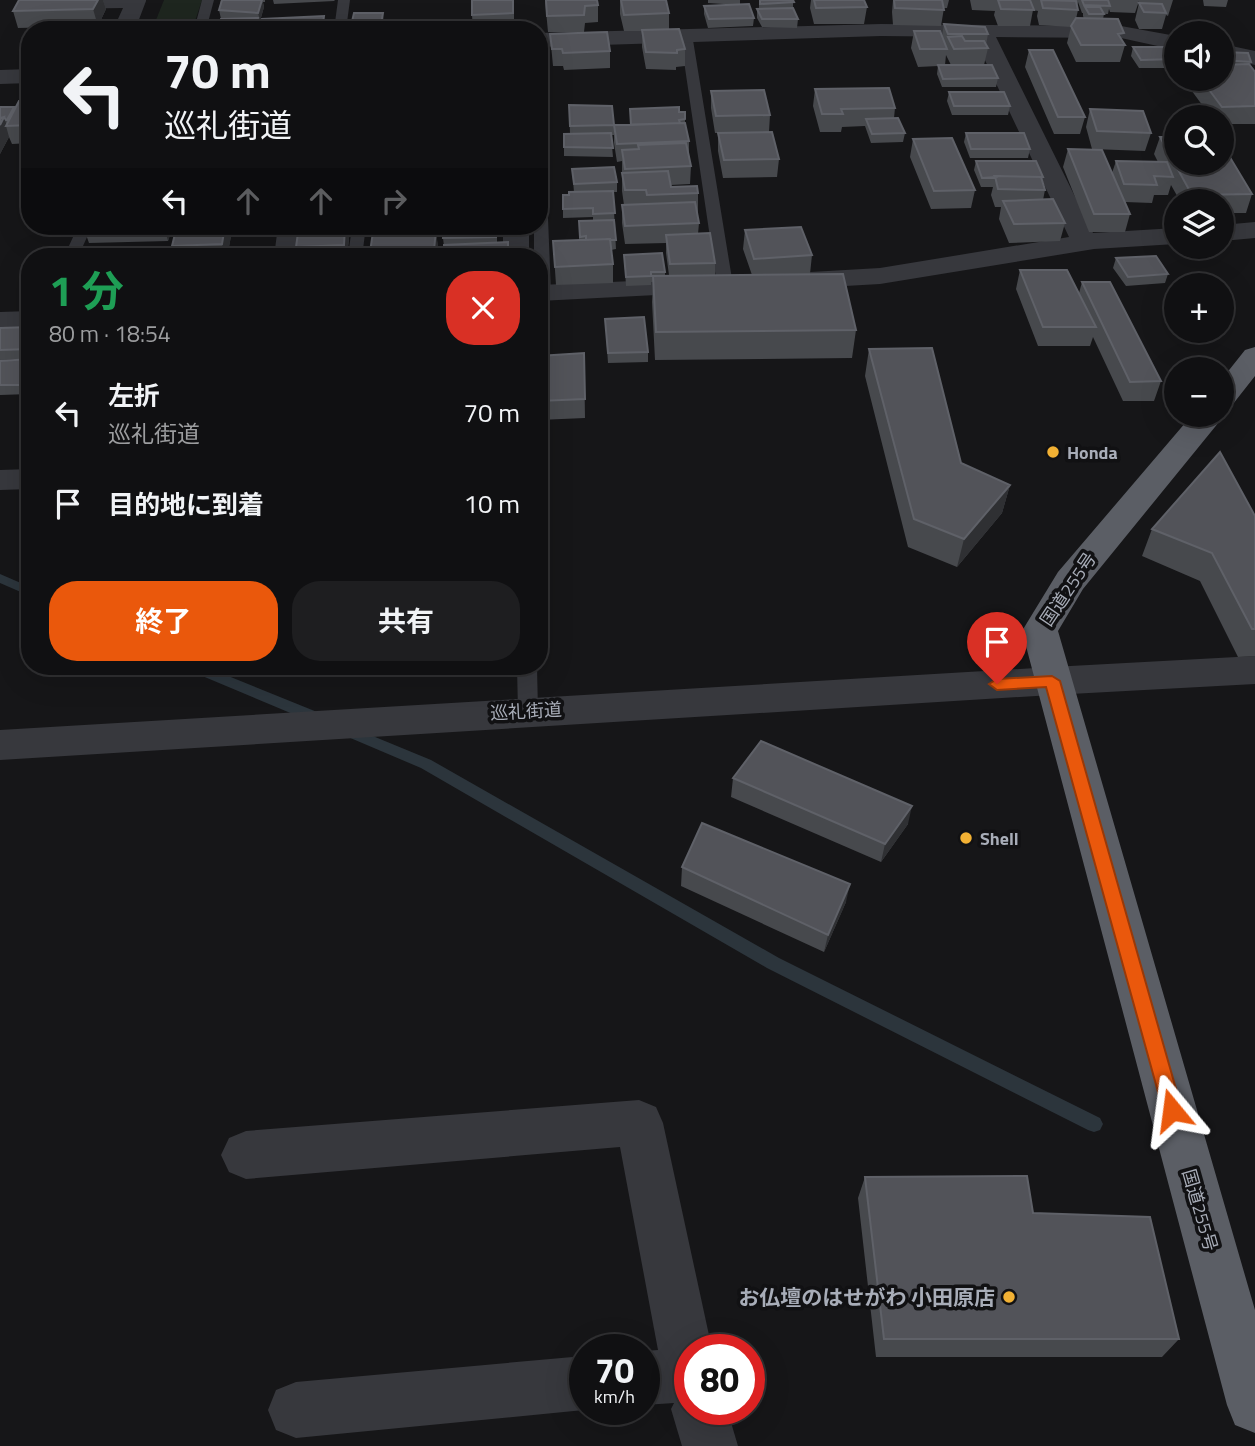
<!DOCTYPE html>
<html lang="ja">
<head>
<meta charset="utf-8">
<style>
  body { margin:0; font-family:"Titillium Web","Noto Sans JP",sans-serif; background:#1e1e20; color:#f1f3f6; height:100vh; display:flex; flex-direction:column; font-size:26px; white-space:nowrap }
  * { box-sizing:border-box; margin:0 }
  p { font-size:23px; color:#9c9d9f }
  .icon { flex:none; width:38px; height:38px; fill:none; stroke:currentColor; stroke-width:2; stroke-linecap:round; stroke-linejoin:round }
  .map { position:relative; flex:1; overflow:hidden }
  .sheet { position:absolute; left:21px; top:248px; width:527px; height:427px; display:flex; flex-direction:column; background:#101012; border-radius:28px; box-shadow:0 7px 28px #0002,0 0 0 2px #303032 }
  .sheet>* { flex:none }
  .hud { position:absolute; left:21px; top:21px; width:527px; height:214px; border-radius:28px; box-shadow:0 7px 28px #0002,0 0 0 2px #303032; background:#101012; color:#f1f3f6; overflow:hidden }
  .controls { position:absolute; left:1164px; top:21px; display:grid; gap:14px }
  .controls a { display:grid; place-items:center; width:70px; height:70px; border-radius:50%; background:#101012; box-shadow:0 7px 28px #0002,0 0 0 2px #303032; font-size:35px }
  .speed { position:absolute; left:569px; top:1334px; display:flex; gap:14px; font-size:35px; font-weight:700; text-align:center }
  .speed>* { display:grid; place-content:center; width:91px; height:91px; border-radius:50%; background:#101012; box-shadow:0 7px 28px #0002,0 0 0 2px #303032; line-height:1 }
  .speed small { font-size:18px; font-weight:400 }
  .speed .limit { border:10px solid #d22; background:#fff; color:#111 }
  .pin { position:absolute; display:grid; place-items:center; width:60px; height:60px; color:#fff; margin:-72px -30px; border-radius:50% 50% 50% 0; rotate:-45deg; box-shadow:0 0 7px #0007 }
  .pin .icon { rotate:45deg }
  .me { position:absolute; width:77px; margin:-38px; rotate:344deg; stroke-linejoin:round; filter:drop-shadow(0 0 5px #0008) }
  .turn { display:flex; align-items:center; gap:24px; height:147px; padding:0 28px; font-size:32px }
  .turn .icon { width:91px; height:91px; stroke-width:2.5 }
  .turn b { display:block; font-size:49px; line-height:60px }
  .lanes { display:flex; align-items:center; height:66px; padding:0 28px; background:#0003; justify-content:center; gap:35px; direction:ltr }
  .lanes .off { opacity:.35 }
  .round { display:grid; place-items:center; flex:none; width:74px; height:74px; border-radius:28px; background:#1e1e20 }
  .head { display:flex; align-items:center; justify-content:space-between; height:119px; padding:0 28px }
  h1 { font-size:42px; font-weight:700; line-height:52px; color:#1e9e55 }
  .cta { display:flex; gap:14px; margin-top:auto; padding:14px 28px }
  .cta a { flex:1; height:80px; border-radius:28px; background:#ea580c; color:#fff; font-size:28px; font-weight:700; line-height:80px; text-align:center }
  .cta a+a { background:#1e1e20; color:#f1f3f6 }
  ul { padding:0; list-style:none }
  li { display:flex; align-items:center; gap:21px; height:91px; padding:0 28px }
  li div { flex:1 }
  li b { display:block; font-size:26px }
  li em { font-style:normal }
  .map>svg:first-child { display:block }
  .green { fill:#1e261f }
  .lines { fill:none; stroke-linecap:round; stroke-linejoin:round }
  .stream { fill:#2c353c; fill-rule:evenodd }
  .service { fill:#37383d; fill-rule:evenodd }
  .minor { fill:#37383d; fill-rule:evenodd }
  .tertiary { fill:#37383d; fill-rule:evenodd }
  .trunk { fill:#5b5e65; fill-rule:evenodd }
  .wall { fill:#47494d; fill-rule:evenodd }
  .shaded-wall { fill:#2f3033 }
  .building { fill:#525359; stroke:#5f6168; stroke-width:2 }
  .route { fill:#ea580c; stroke:#983908; stroke-width:2 }
  .poi-dot { fill:#f2b134; stroke:#111113; stroke-width:2.5 }
  .labels { text-anchor:middle; dominant-baseline:central; stroke-width:7; stroke-linejoin:round; paint-order:stroke }
  .poi-label { font-size:18px; font-weight:bold; fill:#a8adb8; stroke:#111113; text-anchor:start }
  .street-label { font-size:18px; fill:#a8adb8; stroke:#111113 }
  .near-poi-label { font-size:21px; font-weight:bold; fill:#a8adb8; stroke:#111113; text-anchor:end }
</style>
</head>
<body>
<div class="map">
<svg width="1255" height="1446" viewBox="0 0 1255 1446">
  <rect width="100%" height="100%" fill="#161618"/>
  <path class="green" d="M164,0H202L192,30H152Z"/>
  <g class="lines">
    <path class="stream" d="M0,574L30,587V596L0,583Z
      M186,667H206L322,714L324,718L322,722H312L188,670Z
      M346,725L431,760L779,958L1100,1118L1103,1124L1100,1130L1094,1132L1088,1130L767,968L421,768L341,734L339,730L341,726Z"/>
    <path class="service" d="M202,0H214L206,30H194Z
      M338,0H350L346,30H334Z
      M686,30L692,34L733,285L725,290L717,285L680,34Z
      M539,164L546,168L551,293L543,298L539,297V257H534V226H539Z
      M78,226H92L78,257H64Z
      M352,226H366L362,257H348Z
      M517,667H537L538,711L535,717L528,719L521,717L518,711Z"/>
    <path class="minor" d="M45,0H146V1L135,30H113L123,8L53,9L46,7L43,3Z
      M881,24L1121,26L1176,36V50L1121,38L996,37L1093,233L1176,228V244L1094,249L880,284L793,289L783,287L779,281L783,275L793,273L880,268L1069,237L974,37L881,36L539,47V33Z
      M1222,44L1255,51V65L1222,57Z
      M30,69V83L0,84V70Z
      M1255,222V238L1222,241V225Z
      M278,226H304L300,257H274Z
      M503,226H529V257H503Z
      M705,278L715,280L719,286L715,292L539,301V285Z
      M30,311V329L0,330V312Z
      M30,469V489L0,490V470Z
      M1255,656V684L1052,695L1039,691L1033,681L1039,671L1052,667Z
      M639,1100L656,1107L663,1123L712,1349H690V1409H727L738,1446H682L671,1409L674,1403L644,1405V1351L658,1350L620,1147L246,1179L229,1172L221,1155L229,1138L246,1131Z
      M584,1356V1409H588L584,1410L296,1438L276,1430L268,1410L276,1390L296,1382Z"/>
    <path class="tertiary" d="M1052,667L1065,671L1071,681L1065,691L1052,695L0,760V730Z"/>
    <path class="trunk" d="M1255,347V376L1233,404L1222,407V379L1245,350Z
      M1222,412L1223,415L1219,422L1083,589L1058,631L1255,1310V1433L1235,1425L1227,1405L1022,631L1058,572L1192,415H1222Z"/>
  </g>
  <path class="wall" d="M19,0H103L106,9L98,26L18,28L13,11Z
    M221,0H265V2H263L264,7L260,21H258L259,26L258,30H218L221,19L219,10Z
    M273,0H335L334,1L274,4Z
    M514,0V30H473L472,15Z
    M545,0L598,5V22L585,23L584,32H548Z
    M620,0L669,13V30L685,49V66L676,67V70L646,69L642,47V31H624L620,14Z
    M708,0H740V5L754,18L753,26L708,28L704,14V6L738,5L708,3Z
    M759,0H793V8L798,19L797,28L762,27L757,18V9H759Z
    M811,0H864L867,7L864,24H814L810,8Z
    M893,0H949L947,8H944L941,26L893,25L892,12Z
    M970,0H1173L1168,16L1166,15L1162,29H1139L1135,20L1139,3V1L1135,13L1110,12L1109,9L1108,14H1104L1103,19L1122,40L1125,45L1120,62H1076L1067,43L1071,27L1039,25L1037,16L1038,11L1033,10L1030,26H998L994,15L995,11L972,10ZM1078,2L1082,13H1083V16L1084,19H1076L1078,10L1077,6Z
    M1203,0H1228L1226,7L1204,6Z
    M944,24L988,34L986,45L988,48L984,65L998,78L996,87H942L937,74L938,66L918,67L911,48L914,31L942,36ZM946,55L951,65H945Z
    M550,34L610,51V68L564,70L563,66H553Z
    M1133,47H1176V68H1139L1131,56Z
    M1029,50L1085,117L1080,134H1054L1025,67Z
    M1222,52L1251,62L1250,66L1255,72V124H1222V117H1211L1186,83L1187,79H1222Z
    M815,89L895,108L894,118L905,133L903,142L871,143L865,126L842,127L841,132H820L813,106Z
    M711,91L770,115L769,132L779,159L777,177L723,178L718,151V133H726H715L711,108Z
    M949,92L1010,106L1008,115H952L947,101Z
    M30,101V143L12,144L9,137L0,154V107H14L15,109Z
    M569,105L614,125V135H611L613,157L564,156V134H570Z
    M1090,109L1151,133L1145,151L1092,149L1086,127Z
    M679,112H685V124L689,141V155L691,166L690,184L671,185V187L698,193V212H697L699,223L698,234L715,263V275H752L743,249L745,230L812,255L810,274H801L856,330L852,358L655,360L652,302L653,282H651V285L626,286L624,255L665,272V275H669L666,253V243L625,244L622,223V205H624L622,191V161L617,162L614,143V125H631Z
    M966,133L1030,149L1028,158H970L964,142Z
    M1160,137L1252,194L1246,213H1222V201H1180L1171,185L1168,195H1154L1152,203L1125,202L1130,214L1125,232H1089L1063,167L1068,149L1112,173L1116,161L1158,162L1154,154Z
    M913,139L975,190L971,208L931,209L910,157Z
    M976,161L1043,177L1042,180L1045,190L1043,200L1065,223L1060,241L1009,243L999,219L1001,207H995L991,195L993,187H981L974,170Z
    M572,169L617,182V192H613L616,249L611,250L613,264V283L556,285L553,241L579,240V221L593,220V217L563,218V195H569L574,192Z
    M83,226H173L168,241L89,243Z
    M177,226H233L227,257H168L174,255L172,246Z
    M377,226H439V232H436L438,248L437,257H371L370,252L378,232Z
    M444,226H497V242L444,246L443,238Z
    M350,229L347,257H298L296,247Z
    M1116,258L1168,274L1165,283L1126,286L1113,268Z
    M1020,270L1079,293L1082,282L1161,381L1154,401H1123L1093,337L1090,346H1038L1016,289Z
    M605,319L648,352V362L608,363Z
    M30,327V359L0,360V328Z
    M869,349L961,463L1010,485L1002,513L957,567L908,547L865,376Z
    M584,353L585,418L539,420V356Z
    M30,359V394L0,395V361Z
    M1255,516V656L1238,657L1200,581L1142,556L1152,529Z
    M733,778L908,824L881,862L731,797Z
    M682,867L846,902L824,952L681,886Z
    M865,1177L1033,1213L1179,1339L1162,1357H876L858,1198Z"/>
  <path class="shaded-wall" d="M98,0H103L106,9L98,26L93,9Z
    M262,0L264,7L260,21L258,13Z
    M383,13L384,21L383,30H380Z
    M324,16L326,30H322Z
    M258,18L259,26L258,30H255Z
    M4,117L7,126H6L9,137L0,154V125Z
    M164,226H173L168,241Z
    M225,226H233L227,257H225L222,244Z
    M345,226H349L350,229L347,257H346L344,245Z
    M436,230L438,248L437,257H435L434,250Z
    M1010,485L1002,513L957,567L964,539Z
    M912,806L908,824L881,862L885,844Z
    M850,884L846,902L824,952L828,935Z"/>
  <path class="building" d="M19,0H98L93,9L13,11Z
    M222,0H262L258,13L219,10Z
    M472,0H513V13L472,15Z
    M546,0H597L598,5L585,6L584,15L547,16Z
    M621,0H666L669,13L624,15Z
    M760,0H793L794,2L760,4Z
    M814,0H864L867,7L816,8Z
    M894,0H942L944,10L895,8Z
    M998,0H1030L1034,10L1001,9Z
    M1041,0L1076,1L1078,10L1043,8Z
    M1082,0H1108L1110,6L1084,5Z
    M1139,3L1162,4L1166,13L1144,12Z
    M749,4L754,18L709,19L704,6Z
    M1085,7H1100L1104,14H1089Z
    M793,8L798,19H762L757,9Z
    M354,13H383L380,30H350Z
    M324,16L322,30H260L262,19Z
    M258,18L255,28L218,29L221,19Z
    M1076,18L1118,19L1124,33L1118,34L1125,45H1081L1071,26Z
    M944,24L985,27L988,34H948Z
    M679,29L685,49L677,50V53L646,52L642,30Z
    M914,31H940L947,49H920Z
    M607,32L610,51L563,53L562,49H552L550,34Z
    M962,36L965,41H984L988,48L954,49L948,37Z
    M1133,47H1176V59L1141,60Z
    M1029,50H1053L1085,117H1058Z
    M1222,52L1248,53L1251,62L1222,60Z
    M1249,64L1255,72V106L1222,107L1201,79H1222V65Z
    M938,65H992L998,78L943,79Z
    M889,88L895,108L841,109L843,114H822L815,89Z
    M764,90L770,115L716,116L711,91Z
    M949,92H1004L1010,106H954Z
    M19,101H30V125L6,126Z
    M569,105L612,106L614,125L570,126Z
    M0,107H14L7,120H6L4,117L0,118Z
    M679,107V112H685V119L679,120L680,123L631,125L630,109Z
    M1090,109L1143,111L1151,133L1097,131Z
    M4,117L0,125V118Z
    M898,118L905,133L872,134L866,119Z
    M685,123L689,141L617,144L614,125Z
    M772,132L779,159L724,160L718,133Z
    M611,133L613,148L564,147V134Z
    M966,133H1024L1030,149H971Z
    M1160,137H1176V163H1222V144L1252,194L1192,195Z
    M952,138L975,190L934,191L913,139Z
    M686,143L691,166L625,169L622,150L639,149L638,145Z
    M1068,149L1102,150L1130,214H1094Z
    M976,161H1036L1043,177L995,176L996,177L982,178Z
    M1116,161L1167,162L1173,177L1154,176L1157,185L1124,184Z
    M614,167L617,182L574,184L572,169Z
    M668,171L671,187L697,186L698,193L647,195L646,190H625L622,173Z
    M995,176L1041,177L1045,190L998,189Z
    M613,191L615,213L593,214V208L563,209V195H569V192Z
    M1053,199L1065,223L1014,224L1003,201Z
    M695,202L699,223L625,226L622,205Z
    M614,220L616,240H610V239L586,240V236L580,237L579,221Z
    M177,226H225L222,244L172,246Z
    M299,226H345L344,245L296,247Z
    M444,226H496V237L443,238Z
    M801,227L812,255L754,259L745,230Z
    M436,230L434,250L370,252L373,232Z
    M710,233L715,263L670,264L666,235Z
    M610,239L613,264L555,267L553,241Z
    M508,242V257H444V245Z
    M215,253L214,257H168L169,255Z
    M662,253L665,272H651V276L626,277L624,255Z
    M1156,256L1168,274L1128,277L1116,258Z
    M1020,270H1067L1096,327H1043Z
    M843,274L856,330L656,332L653,276Z
    M1082,282H1110L1161,381L1130,382Z
    M644,317L648,352L608,353L605,319Z
    M30,327V349L0,350V328Z
    M932,348L961,463L1010,485L964,539L914,519L869,349Z
    M584,353L585,399L539,401V356Z
    M30,359V385H0V361Z
    M1220,452L1255,516V629H1252L1212,553L1152,529Z
    M761,741L912,806L885,844L733,778Z
    M702,823L850,884L828,935L682,867Z
    M1027,1176L1033,1213L1150,1217L1179,1339H884L865,1177Z"/>
  <path class="route" d="M1052,676L1060,681L1182,1110L1180,1117L1172,1120L1165,1117L1163,1110L1046,687L997,690L989,684L997,679Z"/>
  <g class="poi-dot">
    <circle cx="1053" cy="452" r="7"/>
    <circle cx="966" cy="838" r="7"/>
    <circle cx="1009" cy="1297" r="7"/>
  </g>
  <g class="labels">
    <g class="poi-label">
      <text x="1067" y="452">Honda</text>
      <text x="980" y="838">Shell</text>
    </g>
    <g class="street-label">
      <text transform="translate(1068 589) rotate(-56)">国道255号</text>
      <text transform="translate(526 711) rotate(-3)">巡礼街道</text>
      <text transform="translate(1200 1210) rotate(74)">国道255号</text>
    </g>
    <g class="near-poi-label">
      <text x="995" y="1297">お仏壇のはせがわ 小田原店</text>
    </g>
  </g>
</svg>
<div class="controls">
<a><svg class="icon" aria-label="sound" viewBox="0 0 24 24"><path d="M4 9h4l5-4v14l-5-4H4zM17 9q2 3 0 6"/></svg></a>
<a><svg class="icon" aria-label="search" viewBox="0 0 24 24"><circle cx="10" cy="10" r="6"/><path d="M15 15l6 6"/></svg></a>
<a><svg class="icon" aria-label="layers" viewBox="0 0 24 24"><path d="M12 4l9 5-9 5-9-5zM3 14l9 5 9-5"/></svg></a>
<a>+</a>
<a>−</a>
</div>
<div class="speed"><div>70<small>km/h</small></div><div class="limit">80</div></div>
<div class="pin" style="left:997px;top:684px;background:#d93025"><svg class="icon" aria-label="arrive" viewBox="0 0 24 24"><path d="M6 21V4h12l-3 4 3 4H6"/></svg></div>
<svg class="me" style="left:1172px;top:1110px" viewBox="-20 -20 40 40"><path d="M0-17L14 15 0 8-14 15z" fill="#ea580c" stroke="#fff" stroke-width="4"/></svg>
<div class="hud">
<div class="turn"><svg class="icon" aria-label="left" viewBox="0 0 24 24"><path d="M17 20v-9H6M10 6l-5 5 5 5"/></svg><div><b>70 m</b>巡礼街道</div></div>
<div class="lanes"><svg class="icon" aria-label="left" viewBox="0 0 24 24"><path d="M17 20v-9H6M10 6l-5 5 5 5"/></svg><svg class="icon off" aria-label="ahead" viewBox="0 0 24 24"><path d="M12 20V5M6 11l6-6 6 6"/></svg><svg class="icon off" aria-label="ahead" viewBox="0 0 24 24"><path d="M12 20V5M6 11l6-6 6 6"/></svg><svg class="icon off" aria-label="right" viewBox="0 0 24 24"><path d="M7 20v-9h11M14 6l5 5-5 5"/></svg></div>
</div>
<section class="sheet">
<div class="head"><div><h1>1 分</h1><p>80 m · 18:54</p></div><a class="round" style="background:#d93025;color:#fff"><svg class="icon" aria-label="close" viewBox="0 0 24 24"><path d="M6 6l12 12M18 6L6 18"/></svg></a></div>
<ul>
<li><svg class="icon" aria-label="left" viewBox="0 0 24 24"><path d="M17 20v-9H6M10 6l-5 5 5 5"/></svg><div><b>左折</b><p>巡礼街道</p></div><em>70 m</em></li>
<li><svg class="icon" aria-label="arrive" viewBox="0 0 24 24"><path d="M6 21V4h12l-3 4 3 4H6"/></svg><div><b>目的地に到着</b></div><em>10 m</em></li>
</ul>
<div class="cta"><a>終了</a><a>共有</a></div>
</section>
</div>
</body>
</html>
